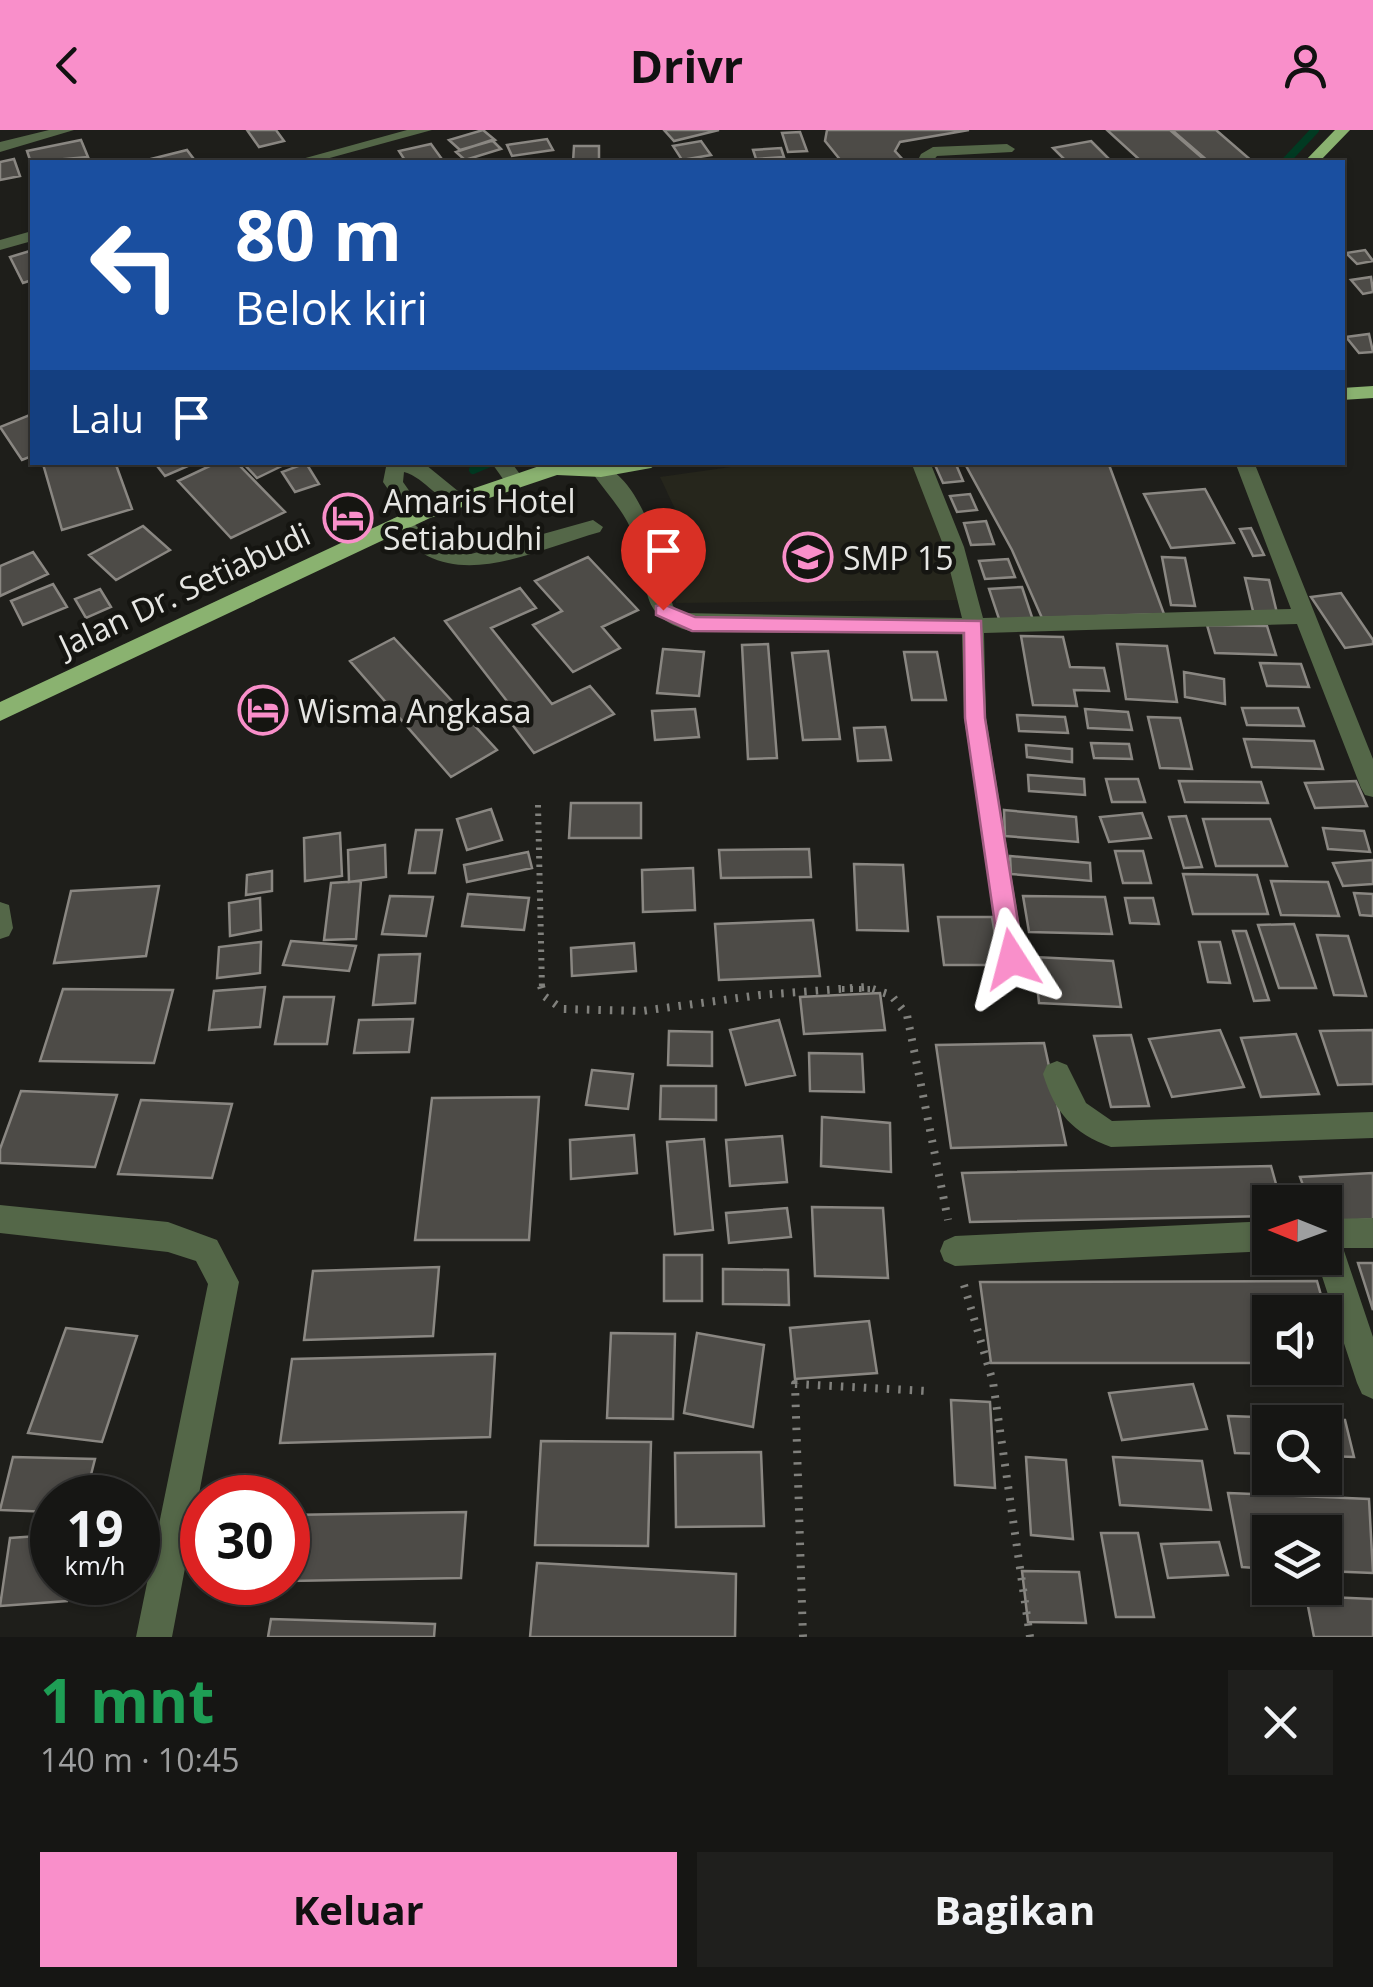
<!DOCTYPE html>
<html lang="id">
<head>
<meta charset="utf-8">
<style>
  body { margin:0; font-family:"Open Sans",sans-serif; background:#1f1f1d; color:#f1f3f6; height:100vh; display:flex; flex-direction:column; font-size:38px; white-space:nowrap }
  * { box-sizing:border-box; margin:0 }
  p { font-size:32px; color:#9e9fa0 }
  .icon { flex:none; width:55px; height:55px; fill:none; stroke:currentColor; stroke-width:2; stroke-linecap:round; stroke-linejoin:round }
  .map { position:relative; height:1507px; overflow:hidden }
  .side { display:flex; flex-direction:column; background:#161614; flex:1 }
  .side>* { flex:none }
  .top-card { position:absolute; left:30px; top:30px; width:1315px; height:305px; border-radius:0px; box-shadow:0 2px 8px #0004,0 0 0 2px #353534; background:#1a4fa0; color:#fff; overflow:hidden }
  .needle { width:65px; rotate:271deg }
  .fabs { position:absolute; left:1252px; top:1055px; display:grid; gap:20px }
  .fabs a { display:grid; place-items:center; width:90px; height:90px; border-radius:0px; background:#161614; box-shadow:0 2px 8px #0004,0 0 0 2px #353534; font-size:50px }
  .speed { position:absolute; left:30px; top:1345px; display:flex; gap:20px; font-size:50px; font-weight:700; text-align:center }
  .speed>* { display:grid; place-content:center; width:130px; height:130px; border-radius:50%; background:#161614; box-shadow:0 2px 8px #0004,0 0 0 2px #353534; line-height:1 }
  .speed small { font-size:25px; font-weight:400 }
  .speed .limit { border:15px solid #d22; background:#fff; color:#111 }
  .pin { position:absolute; display:grid; place-items:center; width:85px; height:85px; color:#fff; margin:-102px -42px; border-radius:50% 50% 50% 0; rotate:-45deg; box-shadow:0 0 10px #0007 }
  .pin .icon { rotate:45deg }
  .me { position:absolute; width:110px; margin:-55px; rotate:351deg; stroke-linejoin:round; filter:drop-shadow(0 0 8px #0008) }
  .turn { display:flex; align-items:center; gap:35px; height:210px; padding:0 40px; font-size:45px }
  .turn .icon { width:130px; height:130px; stroke-width:2.5 }
  .turn b { display:block; font-size:70px; line-height:85px }
  .then { display:flex; align-items:center; height:95px; padding:0 40px; background:#0003; gap:20px; font-size:38px }
  .round { display:grid; place-items:center; flex:none; width:105px; height:105px; border-radius:0px; background:#1f1f1d }
  .headline { display:flex; align-items:center; justify-content:space-between; height:170px; padding:0 40px }
  h1 { font-size:60px; font-weight:700; line-height:75px; color:#1e9e55 }
  .button { display:flex; gap:20px; margin-top:auto; padding:20px 40px }
  .button a { flex:1; height:115px; border-radius:0px; background:#f98fca; color:#111; font-size:40px; font-weight:700; line-height:115px; text-align:center }
  .button a+a { background:#1f1f1d; color:#f1f3f6 }
  header { display:flex; justify-content:space-between; align-items:center; height:130px; padding:0 40px; background:#f98fca; color:#111; font-size:45px; font-weight:700 }
  .map>svg:first-child { display:block }
  .built { fill:#26261c }
  .lines { fill:none; stroke-linecap:round; stroke-linejoin:round }
  .stream { stroke:#013a22; stroke-width:8 }
  .building { fill:#4d4b47; stroke:#8a8782; stroke-width:2.5 }
  .path-far1 { stroke:#81817d; stroke-width:6; stroke-dasharray:2.5 6; stroke-linecap:butt }
  .path { stroke:#81817d; stroke-width:8; stroke-dasharray:2.5 9; stroke-linecap:butt }
  .minor { fill:#546748; fill-rule:evenodd }
  .major { fill:#8ab270; fill-rule:evenodd }
  .route { fill:#f98fca; stroke:#a25d83; stroke-width:2.5 }
  .labels { text-anchor:middle; dominant-baseline:central; stroke-width:9; stroke-linejoin:round; paint-order:stroke }
  .poi-label { font-size:32px; fill:#e6e6e3; stroke:#151511; text-anchor:start }
  .street-label { font-size:32px; fill:#e6e6e3; stroke:#151511 }
</style>
</head>
<body>
<header><svg class="icon" aria-label="back" viewBox="0 0 24 24"><path d="M15 5l-7 7 7 7"/></svg>Drivr<svg class="icon" aria-label="person" viewBox="0 0 24 24"><circle cx="12" cy="8" r="4"/><path d="M4 21q1-7 8-7t8 7"/></svg></header>
<div class="map">
<svg width="1373" height="1507" viewBox="0 0 1373 1507">
  <rect width="100%" height="100%" fill="#1e1e1a"/>
  <path class="built" d="M765,332L915,333L965,470L676,473L658,384L675,379L660,347Z"/>
  <g class="lines">
    <path class="stream" d="M1285,32L1315,0
      M473,340L492,332"/>
  </g>
  <path class="building" d="M247,0H276L284,11L259,17Z
    M483,0L495,10L460,20L449,10Z
    M664,0H719L674,11Z
    M827,0H969L900,12L895,21L905,32H842L825,11Z
    M1107,0H1170L1207,32H1142Z
    M1172,0H1216L1253,32H1209Z
    M800,2L807,21L788,22L782,3Z
    M547,9L553,20L512,26L507,15Z
    M81,10L88,27L32,32V36L27,21Z
    M492,10L501,19L465,30L456,22Z
    M701,11L711,25L682,30L673,16Z
    M1091,11L1112,32H1067L1053,18Z
    M431,14L444,32H406L399,21Z
    M574,16H599V32H573Z
    M781,18L784,27L756,29L753,20Z
    M187,20L196,32L147,30Z
    M14,29L20,46L0,50V32Z
    M1365,120L1373,131L1357,134L1346,123Z
    M30,121L32,150L23,153L10,127Z
    M1371,147L1373,162L1363,164L1351,150Z
    M1369,204L1373,222L1359,223L1346,207Z
    M32,284V326L22,330L0,297Z
    M115,332L132,379L62,400L43,334Z
    M154,332H195V333L165,346Z
    M218,332H236L285,382L231,408L178,351Z
    M242,332H290L257,348Z
    M955,332L963,351L943,353L935,335Z
    M964,332H1108L1164,484L1042,488L1012,420Z
    M306,333L319,354L295,362L282,342Z
    M1205,359L1234,413L1171,418L1144,364Z
    M970,364L977,380L957,382L950,366Z
    M986,391L994,414L971,415L964,393Z
    M143,396L170,420L116,450L89,425Z
    M1251,398L1264,425L1253,426L1240,399Z
    M33,422L48,444L0,466V436Z
    M588,427L638,480L602,497L620,518L573,542L533,495L562,481L535,451Z
    M1162,427L1185,428L1195,476L1171,475Z
    M1008,429L1015,447L985,449L979,431Z
    M1245,448L1269,450L1277,483L1253,481Z
    M53,454L67,477L23,495L11,471Z
    M1022,457L1033,490L1000,492L989,459Z
    M520,458L536,478L491,498L552,574L590,556L614,584L534,623L511,593L520,588L445,491Z
    M100,459L111,477L86,488L75,469Z
    M1341,463L1373,510V514L1345,518L1311,467Z
    M1207,495L1267,496L1276,525L1215,523Z
    M1021,506L1063,507L1070,537L1104,538L1109,561L1074,560L1077,576L1033,575Z
    M394,508L497,620L451,647L350,531Z
    M768,514L777,628L748,629L742,515Z
    M1117,514L1167,516L1177,572L1126,569Z
    M663,519L704,522L699,566L657,563Z
    M828,521L840,609L803,610L792,523Z
    M904,522H937L946,570H912Z
    M1260,533L1301,534L1309,557L1267,556Z
    M1184,542L1224,549L1225,574L1185,567Z
    M1242,578H1298L1304,596L1247,595Z
    M695,579L699,607L655,610L652,581Z
    M1085,579L1128,582L1132,600L1088,598Z
    M1017,585L1065,587L1068,603L1019,601Z
    M1148,587L1180,588L1192,639L1160,638Z
    M885,597L891,630L858,631L854,598Z
    M1244,609L1314,611L1323,639L1252,637Z
    M1091,613L1129,614L1132,629L1094,628Z
    M1026,615L1072,619V632L1027,627Z
    M1028,645L1084,649L1085,665L1029,661Z
    M1106,649H1138L1145,672H1112Z
    M1179,651L1261,652L1268,673L1185,672Z
    M1356,651L1367,676L1315,678L1305,653Z
    M571,673H641V708H569Z
    M491,679L502,710L467,720L457,689Z
    M1004,680L1076,687L1078,712L1005,706Z
    M1142,683L1151,708L1109,712L1100,687Z
    M1186,686L1202,737L1184,738L1169,687Z
    M1203,689H1270L1287,736H1216Z
    M1323,698L1364,701L1370,722L1328,719Z
    M416,700H442L435,743H409Z
    M340,703L342,746L305,751L304,708Z
    M385,715L386,747L349,752L348,720Z
    M809,719L811,747L721,748L719,720Z
    M1115,721H1143L1151,753H1123Z
    M528,722L532,738L467,752L464,735Z
    M1010,726L1090,733L1091,751L1011,744Z
    M1373,730V754L1343,756L1333,733Z
    M854,734L903,735L908,801L857,800Z
    M693,738L695,780L643,782L642,740Z
    M272,741V761L246,765L247,745Z
    M1183,744L1257,745L1268,784H1193Z
    M361,751L356,809L324,810L331,753Z
    M1271,751L1328,752L1339,786L1281,785Z
    M159,756L146,826L54,833L71,761Z
    M1354,763L1373,764V786L1360,785Z
    M468,764L529,768L524,800L462,796Z
    M390,766L433,767L426,806L382,804Z
    M1023,766L1105,767L1112,804L1029,802Z
    M260,768L261,800L230,806L229,773Z
    M1125,768H1153L1159,794L1130,793Z
    M938,787H992L1000,835H944Z
    M813,790L820,846L719,850L715,794Z
    M1294,794L1316,858H1279L1258,795Z
    M1233,801H1246L1269,870L1254,871Z
    M1317,805L1348,806L1366,866L1334,865Z
    M291,811L356,816L349,841L283,835Z
    M261,812L260,843L217,848L219,817Z
    M1199,812H1220L1230,853L1208,852Z
    M634,813L636,841L572,846L571,818Z
    M420,824L415,873L373,875L379,825Z
    M1034,827L1113,831L1121,877L1039,873Z
    M265,857L260,897L209,900L214,861Z
    M63,859L173,860L154,933L40,931Z
    M880,863L885,900L804,904L800,867Z
    M284,867H334L327,914H275Z
    M413,889L409,922L354,923L359,890Z
    M779,890L795,945L746,955L730,900Z
    M1220,900L1244,957L1172,967L1149,909Z
    M1373,900V954L1338,955L1320,901Z
    M669,901L712,902V936L668,935Z
    M1296,904L1319,964L1261,967L1241,908Z
    M1131,905L1149,976L1111,977L1094,906Z
    M1044,913L1066,1015L951,1018L936,915Z
    M809,923L862,924L864,962L810,961Z
    M592,940L633,944L628,979L586,975Z
    M661,956H716V990L660,989Z
    M21,961L117,965L95,1037L0,1033V1019Z
    M539,967L529,1110H415L432,968Z
    M141,970L232,974L212,1048L118,1044Z
    M822,987L890,993L891,1042L821,1036Z
    M634,1005L637,1043L571,1049L570,1010Z
    M782,1006L787,1052L730,1056L726,1010Z
    M704,1009L713,1100L675,1104L667,1012Z
    M1271,1036L1281,1072H1270V1086L970,1092L962,1043Z
    M1373,1043V1089L1325,1093V1072H1309L1300,1047Z
    M812,1077L883,1078L888,1148L815,1146Z
    M787,1078L791,1107L729,1113L726,1083Z
    M664,1125H702V1171H664Z
    M1358,1133H1373V1180Z
    M439,1137L433,1206L304,1210L313,1141Z
    M723,1139L788,1140L789,1175L723,1174Z
    M1317,1151L1340,1233H1325V1182H1270V1233H991L980,1152Z
    M869,1191L877,1243L795,1249L790,1198Z
    M66,1198L137,1206L102,1312L28,1303Z
    M611,1203L675,1204L673,1289L607,1288Z
    M697,1203L764,1215L753,1297L684,1283Z
    M495,1224L490,1307L280,1313L292,1229Z
    M1193,1254L1207,1299L1122,1310L1109,1263Z
    M951,1270L990,1272L995,1358L955,1355Z
    M1228,1286L1345,1290L1354,1327L1325,1326V1292H1270V1324L1235,1323Z
    M541,1311L651,1312L648,1416L535,1415Z
    M761,1322L764,1396L676,1397L675,1323Z
    M13,1327L95,1329L85,1368H52V1382L0,1380Z
    M1026,1327L1066,1330L1073,1409L1031,1405Z
    M1113,1327L1202,1331L1211,1380L1120,1375Z
    M1228,1363L1369,1369L1373,1443L1325,1441V1402H1270V1439L1242,1437Z
    M466,1382L461,1448L288,1451V1385Z
    M1101,1403H1138L1154,1487H1116Z
    M52,1405V1452H70L67,1471L0,1476L10,1408Z
    M1219,1412L1228,1445L1168,1448L1161,1414Z
    M537,1433L736,1444L735,1507H530Z
    M1022,1441L1079,1442L1086,1493L1028,1492Z
    M1306,1466L1373,1469V1507H1314Z
    M271,1489L435,1494L434,1507H268Z"/>
  <g class="lines">
    <path class="path-far1" d="M538,675L542,859
      M842,859H872"/>
    <path class="path" d="M541,856L544,866L562,879L642,881L760,865L866,857L891,865L907,885L948,1090
      M964,1155L993,1252L1030,1507
      M803,1507L795,1254L927,1261"/>
    <path class="minor" d="M49,0H74L0,22V12Z
      M407,0H432L315,32H291Z
      M1007,14L1015,19L1012,22L937,26L932,32H917L921,24L933,17Z
      M32,101V111L0,120V110Z
      M418,332L426,335L469,370L466,375C442,379 427,348 404,342L403,352L427,386L424,391H411L438,417L471,424L593,390L603,397L600,402C527,422 445,470 391,393L394,388H408L383,352L387,332Z
      M491,332H511L525,351L515,357L508,356Z
      M911,332H930L964,417L983,488L1291,479L1235,332H1254L1373,629V667L1365,665L1361,658L1297,494L984,503L986,588L1025,829L1021,837L1012,840L1003,837L964,588L962,504L693,502C631,485 654,454 634,406C624,380 606,363 591,341L601,335C645,350 663,437 673,476L681,483L962,488L944,417Z
      M0,772L9,775L13,798L9,806L0,809Z
      M1057,931L1067,935L1086,973L1112,991L1373,982V1008L1111,1017C1073,1003 1055,983 1043,944L1047,935Z
      M0,1075L168,1092L217,1110L239,1152L172,1507H136L208,1154L196,1131L168,1122L0,1103Z
      M1373,1088V1118H1343L1373,1207V1269L1362,1264L1357,1253L1316,1128H1325V1089Z
      M1270,1091V1121L955,1136L944,1131L940,1121L944,1111L955,1106Z"/>
    <path class="major" d="M1335,0H1350L1319,32H1304Z
      M1373,256V268L1342,270V258Z
      M551,332H660L651,338L601,347L557,345L430,388L0,591V572L416,378Z"/>
  </g>
  <path class="route" d="M663,474L695,487L981,491L985,588L1024,829L1020,836H1004L1000,829L965,588L964,503L692,501L656,485V476Z"/>
  <defs>
    <g id="hotel-ring" transform="scale(2.5)"><circle r="9.5" fill="#151511" stroke="#f98fca" stroke-width="1.5"/><path d="M-6-4.5h1.5V1H6V5H4.5V3h-9V5H-6ZM-4 0a1.8 1.8 0 1 1 3.6 0ZM.5 0V-2.5h3Q6-2.5 6 0Z" fill="#f98fca"/></g>
    <g id="school-ring" transform="scale(2.5)"><circle r="9.5" fill="#151511" stroke="#f98fca" stroke-width="1.5"/><path d="M0-5L7-2L0 1L-7-2ZM-4 1L0 2.5L4 1V4Q0 6-4 4Z" fill="#f98fca"/></g>
  </defs>
  <g fill-rule="evenodd">
    <use href="#hotel-ring" x="348" y="388"/>
    <use href="#school-ring" x="808" y="427"/>
    <use href="#hotel-ring" x="263" y="580"/>
  </g>
  <g class="labels">
    <g class="poi-label">
      <text x="383" y="370">Amaris Hotel<tspan x="383" dy="37">Setiabudhi</tspan></text>
      <text x="843" y="427">SMP 15</text>
      <text x="298" y="580">Wisma Angkasa</text>
    </g>
    <g class="street-label">
      <text transform="translate(184 459) rotate(-25)">Jalan Dr. Setiabudi</text>
    </g>
  </g>
</svg>
<div class="fabs">
<a><svg class="needle" viewBox="-14 -14 28 28"><path d="M0-13l5 13h-10z" fill="#e53935"/><path d="M0 13l5-13h-10z" fill="#9e9fa0"/></svg></a>
<a><svg class="icon" aria-label="sound" viewBox="0 0 24 24"><path d="M4 9h4l5-4v14l-5-4H4zM17 9q2 3 0 6"/></svg></a>
<a><svg class="icon" aria-label="search" viewBox="0 0 24 24"><circle cx="10" cy="10" r="6"/><path d="M15 15l6 6"/></svg></a>
<a><svg class="icon" aria-label="layers" viewBox="0 0 24 24"><path d="M12 4l9 5-9 5-9-5zM3 14l9 5 9-5"/></svg></a>
</div>
<div class="speed"><div>19<small>km/h</small></div><div class="limit">30</div></div>
<div class="pin" style="left:663px;top:480px;background:#d93025"><svg class="icon" aria-label="arrive" viewBox="0 0 24 24"><path d="M6 21V4h12l-3 4 3 4H6"/></svg></div>
<svg class="me" style="left:1012px;top:829px" viewBox="-20 -20 40 40"><path d="M0-17L14 15 0 8-14 15z" fill="#f98fca" stroke="#fff" stroke-width="4"/></svg>
<div class="top-card">
<div class="turn"><svg class="icon" aria-label="left" viewBox="0 0 24 24"><path d="M17 20v-9H6M10 6l-5 5 5 5"/></svg><div><b>80 m</b>Belok kiri</div></div>
<div class="then">Lalu<svg class="icon" aria-label="arrive" viewBox="0 0 24 24"><path d="M6 21V4h12l-3 4 3 4H6"/></svg></div>
</div>
</div>
<section class="side">
<div class="headline"><div><h1>1 mnt</h1><p>140 m · 10:45</p></div><a class="round"><svg class="icon" aria-label="close" viewBox="0 0 24 24"><path d="M6 6l12 12M18 6L6 18"/></svg></a></div>
<div class="button"><a>Keluar</a><a>Bagikan</a></div>
</section>
</body>
</html>
